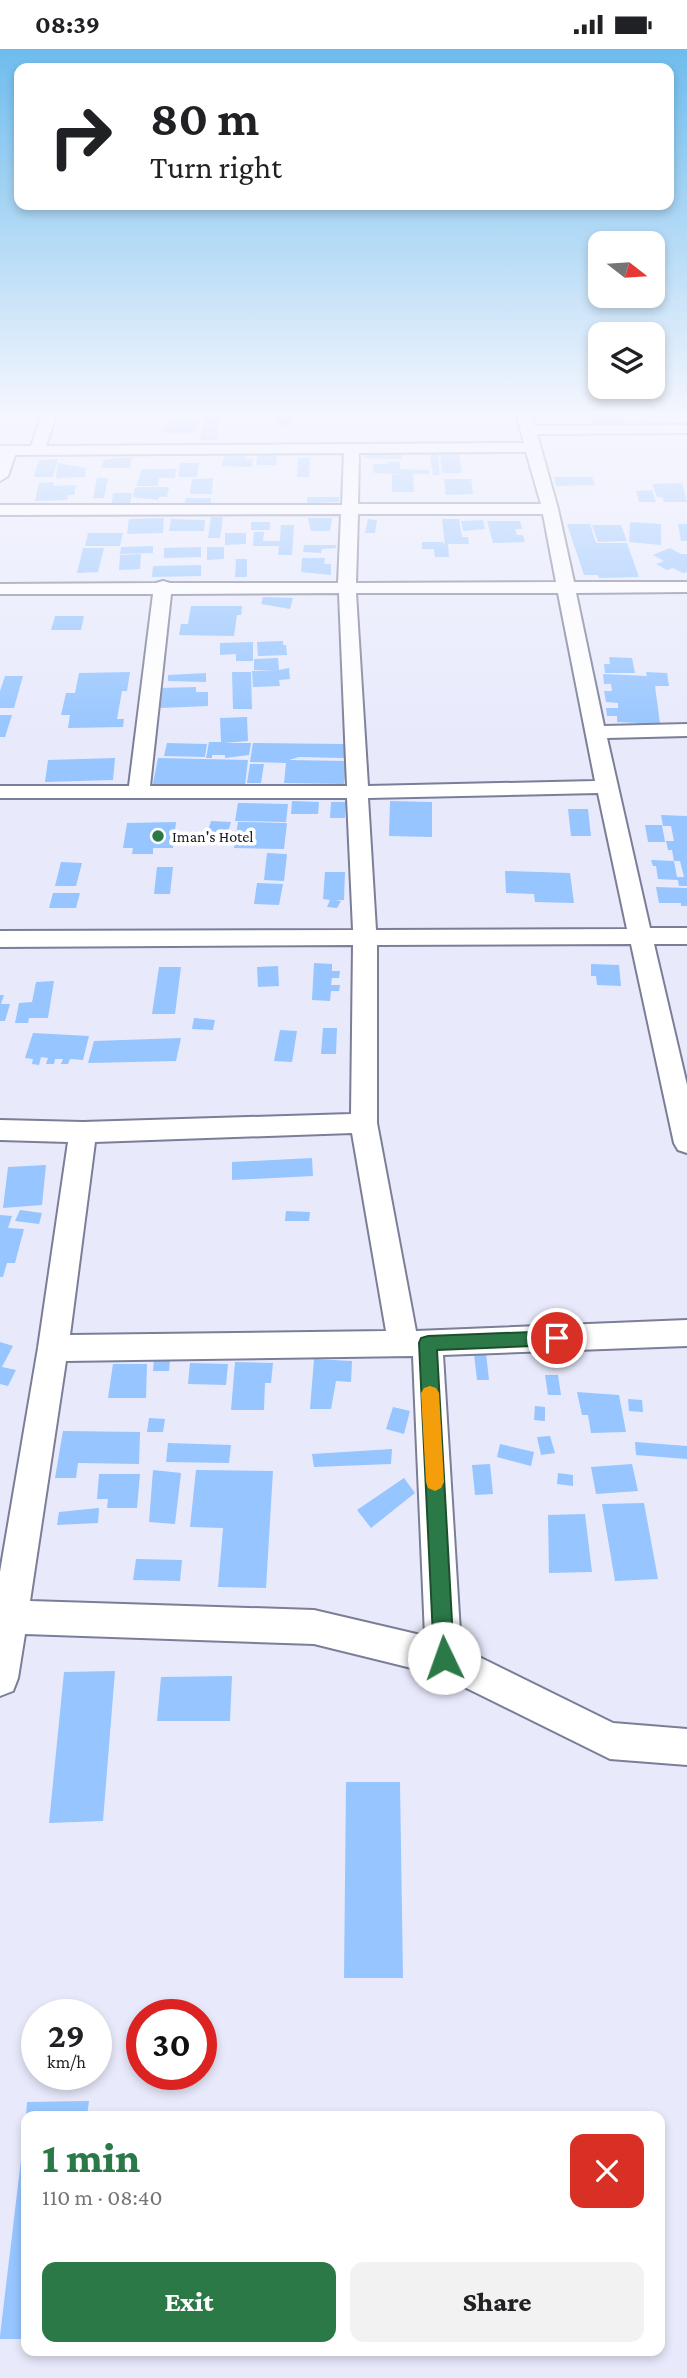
<!DOCTYPE html>
<html lang="en">
<head>
<meta charset="utf-8">
<style>
  body { margin:0; font-family:"Crimson Pro",serif; background:#f2f2f2; color:#202124; height:100vh; display:flex; flex-direction:column; font-size:26px; white-space:nowrap }
  * { box-sizing:border-box; margin:0 }
  p { font-size:23px; color:#757577 }
  .icon { flex:none; width:38px; height:38px; fill:none; stroke:currentColor; stroke-width:2; stroke-linecap:round; stroke-linejoin:round }
  .map { position:relative; flex:1; overflow:hidden }
  .details { position:absolute; left:21px; top:2062px; width:644px; height:245px; display:flex; flex-direction:column; background:#fff; border-radius:14px; box-shadow:0 4px 10px #0003 }
  .details>* { flex:none }
  .top-card { position:absolute; left:14px; top:14px; width:660px; height:147px; border-radius:14px; box-shadow:0 4px 10px #0003; background:#fff; color:#202124; overflow:hidden }
  .needle { width:46px; rotate:107deg }
  .buttons { position:absolute; left:588px; top:182px; display:grid; gap:14px }
  .buttons a { display:grid; place-items:center; width:77px; height:77px; border-radius:14px; background:#fff; box-shadow:0 4px 10px #0003; font-size:35px }
  .speed { position:absolute; left:21px; top:1950px; display:flex; gap:14px; font-size:35px; font-weight:700; text-align:center }
  .speed>* { display:grid; place-content:center; width:91px; height:91px; border-radius:50%; background:#fff; box-shadow:0 4px 10px #0003; line-height:1 }
  .speed small { font-size:18px; font-weight:400 }
  .speed .limit { border:10px solid #d22; background:#fff; color:#111 }
  .pin { position:absolute; display:grid; place-items:center; width:60px; height:60px; color:#fff; margin:-30px; border:4px solid #fff; border-radius:50%; box-shadow:0 2px 7px #0007 }
  .me { position:absolute; width:77px; margin:-38px; rotate:357deg; stroke-linejoin:round; filter:drop-shadow(0 0 5px #0008) }
  .turn { display:flex; align-items:center; gap:24px; height:147px; padding:0 21px; font-size:32px }
  .turn .icon { width:91px; height:91px; stroke-width:2.5 }
  .turn b { display:block; font-size:49px; line-height:60px }
  .round { display:grid; place-items:center; flex:none; width:74px; height:74px; border-radius:14px; background:#f2f2f2 }
  .headline { display:flex; align-items:center; justify-content:space-between; height:119px; padding:0 21px }
  h1 { font-size:42px; font-weight:800; line-height:52px; color:#2c7948 }
  .action { display:flex; gap:14px; margin-top:auto; padding:14px 21px }
  .action a { flex:1; height:80px; border-radius:14px; background:#2c7948; color:#fff; font-size:28px; font-weight:800; line-height:80px; text-align:center }
  .action a+a { background:#f2f2f2; color:#202124 }
  .status { display:flex; justify-content:space-between; align-items:center; height:49px; padding:0 35px; background:#fff; direction:ltr }
  .status svg { height:19px; fill:currentColor }
  .map>svg:first-child { display:block }
  .building { fill:#96c5ff }
  .lines { fill:none; stroke-linecap:round; stroke-linejoin:round }
  .minor-casing { stroke:#7a7e97; stroke-width:4 }
  .minor { fill:#fff; fill-rule:evenodd }
  .route { fill:#2c7948; stroke:#1d4f2f; stroke-width:2 }
  .slow { fill:#f59e0b }
  .poi-dot { fill:#2c7948; stroke:#fff; stroke-width:2.5 }
  .labels { text-anchor:middle; dominant-baseline:central; stroke-width:7; stroke-linejoin:round; paint-order:stroke }
  .far-poi-label { font-size:16px; fill:#171822; stroke:#fff; text-anchor:start }
</style>
</head>
<body>
<div class="status"><b>08:39</b><svg viewBox="0 0 49 12"><path d="M0 12V9h3v3zM5 12V6h3v6zM10 12V3h3v9zM15 12V0h3v12zM26 1h20v11H26zM47 4h2v5h-2z"/></svg></div>
<div class="map">
<svg width="687" height="2329" viewBox="0 0 687 2329">
  <rect width="100%" height="100%" fill="#e8eafc"/>
  <path class="building" d="M205,363H221L217,391H200Z
    M279,364H292L291,377H277Z
    M590,367H623L625,374H592Z
    M166,371H198L196,384H164Z
    M364,403H402V410L364,409Z
    M430,405H438L440,426H433Z
    M459,405L462,424H442L440,406Z
    M258,406H277L276,416H256Z
    M224,407H245V410H253L252,418L222,417Z
    M115,409H132L130,419H101L104,411Z
    M298,409H310L309,428H297Z
    M58,410L53,428H34L39,411Z
    M388,413H400V420L429,421V425H413L414,443H392V426L401,425L374,424L373,415H388Z
    M58,414L86,419L85,428L56,429Z
    M180,414H199L197,428H178Z
    M142,420H176L175,429H159L158,437H136Z
    M554,428H592L595,436L556,437Z
    M97,429H108L104,449H93Z
    M213,429L212,445H190L192,430Z
    M444,430H471L473,445L446,446Z
    M54,433L53,437L76,436L74,446H68L67,451L35,452L39,434Z
    M682,434L687,453H664L662,448H657L652,435Z
    M135,438H169L167,448H159L158,451L133,448Z
    M652,441L656,453H639L636,442Z
    M113,444H132L130,454H112Z
    M307,448H339V453L307,454Z
    M186,449H211V454H185Z
    M211,468H223L220,489H208Z
    M164,469L163,484L127,485L129,470Z
    M308,469H332L330,482H311Z
    M171,470L205,471L204,482H169Z
    M368,470L377,471L375,484H365Z
    M442,470H459L462,488H468L469,495H448L449,508H435L434,500H422V493H443L445,496Z
    M483,471L485,480L463,482L461,472Z
    M487,472H520L522,480H515L517,486H523L525,493L493,494Z
    M251,473H270V481H251Z
    M630,473L661,475V496L629,493Z
    M567,475H590L596,494H627L639,528L599,529L598,526H584Z
    M678,475H687V492H681Z
    M281,476H294L292,506H278L279,497H253L254,483H264L263,492H280Z
    M592,476H621L627,492L598,493Z
    M88,484H123L120,497H85Z
    M225,484H246V495L225,496Z
    M304,496H336V499L322,500L321,504L303,503Z
    M153,497V504L120,505L121,498Z
    M201,498V508L164,509V499Z
    M207,498H224V510L207,511Z
    M83,499H104L98,523L77,524Z
    M670,499L681,505H687V523L683,524L673,519L667,521L656,515L664,512L653,506Z
    M141,505L140,520L119,521L120,506Z
    M302,509H325L324,515H331V526L301,523Z
    M236,510H247V528H235Z
    M201,516V527L152,528L153,517Z
    M263,548L293,549L290,560L261,555Z
    M191,557H242L241,566H237L234,587L179,586L181,575H188Z
    M55,567H84L81,581H51Z
    M283,592V596H286L287,606L258,607L257,593Z
    M253,593V612H236V605L220,606V594Z
    M609,608L632,609L635,624H605L604,615H610Z
    M278,609L279,621L289,619L290,630L279,631L280,637L253,638L252,622L274,621H254V610Z
    M130,623L127,642H122L117,670H124L123,678L68,679L70,666H61L66,644H75L79,624Z
    M232,623H251L252,660H233Z
    M646,623L667,624L669,637H655L660,675L617,673V667H607L606,659H618V654L606,653L604,642H612L611,635H604L603,625L647,627Z
    M206,624V633L168,632V626Z
    M5,627H23L14,659H0V642Z
    M196,638V643H208V657L160,659V639Z
    M0,666H12L5,688H0Z
    M247,668L248,692L224,694H251L249,706L225,709V706H212V709H206L209,693H221L220,669Z
    M167,694L207,695L205,708L164,707Z
    M253,694L344,695V709L299,708L289,711L346,712L344,735L284,734L286,714L250,713Z
    M115,709L113,731L45,733L48,711Z
    M158,709L248,711L245,736L170,735L169,740L152,739Z
    M250,715H264L261,734H247Z
    M292,752L319,753L318,765H291Z
    M390,752L432,753V788L389,787Z
    M331,753H346L345,769H330Z
    M238,754L288,755L286,773L235,772Z
    M568,760H588L591,787H571Z
    M661,766L687,767V837H679L678,831L658,830L656,817H653L651,811L674,812L677,828H684L680,812H674L672,801H668L666,792H674L671,777H663Z
    M211,772L231,773L226,790L206,788Z
    M176,773L173,799H153V805H132L133,799H123L127,774Z
    M238,773L287,774L284,800L234,799Z
    M645,776H662L665,793H648Z
    M267,804L287,805L284,832L264,831Z
    M61,813L82,814L76,837H55Z
    M157,818H173L170,845H154Z
    M505,822L570,824L574,854L535,853L534,845L506,844Z
    M325,823H345L344,851H335L341,852L337,859L327,858L330,851L323,850Z
    M257,834L283,835L279,856L254,855Z
    M656,838L687,839V857H681V854H659Z
    M53,844H80L76,859H49Z
    M314,914L332,915V922H340L339,929H332L331,936H340L339,942H331L330,952L312,951Z
    M591,915L619,916L621,937L597,936L596,927H591Z
    M278,917L279,937L258,938L257,918Z
    M159,918H181L175,965H152Z
    M54,932L48,969H29L28,974H15L19,954L32,953L36,933Z
    M0,946H4L1,955H10L5,972H0Z
    M194,969L215,971L213,981L192,980Z
    M323,979H337L336,1005H321Z
    M280,981L297,982L292,1013L274,1012Z
    M33,984L89,987L83,1011L70,1010L68,1015H61L63,1010H55L54,1015H46L48,1009L41,1008L39,1016L32,1015L33,1010L25,1009Z
    M181,989L176,1012L88,1014L94,992Z
    M312,1109L313,1127L232,1131V1113Z
    M46,1116L42,1156L3,1159L8,1118Z
    M20,1161L42,1164L39,1175L15,1172Z
    M286,1162L310,1163L309,1172H285Z
    M0,1166L12,1167L8,1179L24,1180L15,1214H7L3,1228H0Z
    M0,1293L13,1297L2,1318L16,1321L8,1337L0,1335Z
    M486,1304L489,1331H477L474,1305Z
    M154,1310H170L169,1322H153Z
    M314,1310L352,1312L351,1333L336,1332L331,1360H310Z
    M235,1313L273,1314L271,1334H265L264,1361H231Z
    M190,1314L228,1315L226,1336L188,1335Z
    M113,1315H147L146,1349H108Z
    M545,1326H558L561,1346H548Z
    M577,1343L619,1346L626,1383L591,1384L588,1366H582Z
    M628,1350L642,1351L643,1363L629,1362Z
    M535,1357L545,1358V1372L534,1371Z
    M393,1358L410,1362L404,1385L386,1380Z
    M149,1369L165,1370L163,1383H147Z
    M63,1382L140,1383L139,1415L78,1414L76,1429H55Z
    M550,1387L555,1404L541,1406L537,1388Z
    M635,1393L687,1397V1410L636,1406Z
    M168,1394L231,1396L229,1414L166,1413Z
    M500,1395L534,1403L531,1417L497,1408Z
    M392,1400L391,1415L314,1418L312,1405Z
    M490,1415L493,1445L475,1446L472,1416Z
    M632,1415L638,1442L596,1445L591,1418Z
    M153,1421L181,1424L175,1475L149,1473Z
    M196,1421L273,1422L266,1539L218,1538L223,1479L190,1478Z
    M558,1424L573,1426V1437L557,1435Z
    M99,1425H140L137,1459H107L108,1450H97Z
    M404,1429L415,1444L371,1479L357,1461Z
    M644,1454L658,1530L615,1532L602,1455Z
    M99,1459L98,1474L57,1476L59,1463Z
    M585,1465L592,1523L549,1524L548,1466Z
    M136,1510L182,1511L180,1532L133,1531Z
    M115,1622L103,1772L49,1774L64,1623Z
    M232,1627L230,1672H157L161,1628Z
    M346,1733H400L403,1929H344Z
    M89,2052L87,2067H26L27,2053Z
    M25,2077L26,2290H0V2287Z"/>
  <g class="lines">
    <g class="minor-casing">
      <path id="minor" d="M43,363H57L46,397L524,394L516,363H530L534,377L687,376V384L537,385L558,460L574,533H687V543L576,544L604,677L687,675V687L607,689L650,879H687V895H654L687,1036V1104L678,1101L674,1094L631,895L377,896V1074L416,1282L687,1271V1297L443,1306L461,1599L613,1674L687,1680V1716L610,1710L440,1626L314,1595L25,1585L18,1629L13,1642L0,1647V1523L38,1299L68,1093L0,1091V1071L83,1073L351,1065L353,896L0,898V882L353,881L347,749H0V737H129L153,545H0V535L156,534L163,532L170,534H338L341,465L0,466V456H342L344,404L15,406L8,427L0,432V397H31ZM526,403L541,455H358L359,404ZM358,465H543L556,533L356,534ZM339,544L347,737H150L171,545ZM356,544H558L595,732L368,737ZM598,744L627,880L376,881L368,749ZM352,1084L386,1282L70,1286L95,1093ZM413,1307L425,1587L314,1561L30,1552L66,1312Z"/>
    </g>
    <use href="#minor" class="minor"/>
  </g>
  <linearGradient id="sky" x2="0" y2="1"><stop stop-color="#6ebced"/><stop offset="0.53" stop-color="#f5f6fe"/><stop offset="1" stop-color="#f5f6fe" stop-opacity="0"/></linearGradient>
  <rect width="687" height="689" fill="url(#sky)"/>
  <path class="route" d="M557,1282L563,1284L566,1289L563,1294L557,1296L437,1301L454,1609L451,1616L444,1619L437,1616L434,1609L419,1294L421,1289L428,1287Z"/>
  <path class="slow" d="M430,1337L436,1339L439,1344L444,1433L441,1439L435,1442L428,1439L426,1433L421,1344L424,1339Z"/>
  <circle class="poi-dot" cx="158" cy="787" r="7"/>
  <g class="labels">
    <g class="far-poi-label">
      <text x="172" y="787">Iman's Hotel</text>
    </g>
  </g>
</svg>
<div class="buttons">
<a><svg class="needle" viewBox="-14 -14 28 28"><path d="M0-13l5 13h-10z" fill="#e53935"/><path d="M0 13l5-13h-10z" fill="#757577"/></svg></a>
<a><svg class="icon" aria-label="layers" viewBox="0 0 24 24"><path d="M12 4l9 5-9 5-9-5zM3 14l9 5 9-5"/></svg></a>
</div>
<div class="speed"><div>29<small>km/h</small></div><div class="limit">30</div></div>
<div class="pin" style="left:557px;top:1289px;background:#d93025"><svg class="icon" aria-label="arrive" viewBox="0 0 24 24"><path d="M6 21V4h12l-3 4 3 4H6"/></svg></div>
<svg class="me" style="left:444px;top:1609px" viewBox="-20 -20 40 40"><circle r="19" fill="#fff"/><path d="M0-13L10 11 0 6-10 11z" fill="#2c7948"/></svg>
<div class="top-card">
<div class="turn"><svg class="icon" aria-label="right" viewBox="0 0 24 24"><path d="M7 20v-9h11M14 6l5 5-5 5"/></svg><div><b>80 m</b>Turn right</div></div>
</div>
<section class="details">
<div class="headline"><div><h1>1 min</h1><p>110 m · 08:40</p></div><a class="round" style="background:#d93025;color:#fff"><svg class="icon" aria-label="close" viewBox="0 0 24 24"><path d="M6 6l12 12M18 6L6 18"/></svg></a></div>
<div class="action"><a>Exit</a><a>Share</a></div>
</section>
</div>
</body>
</html>
